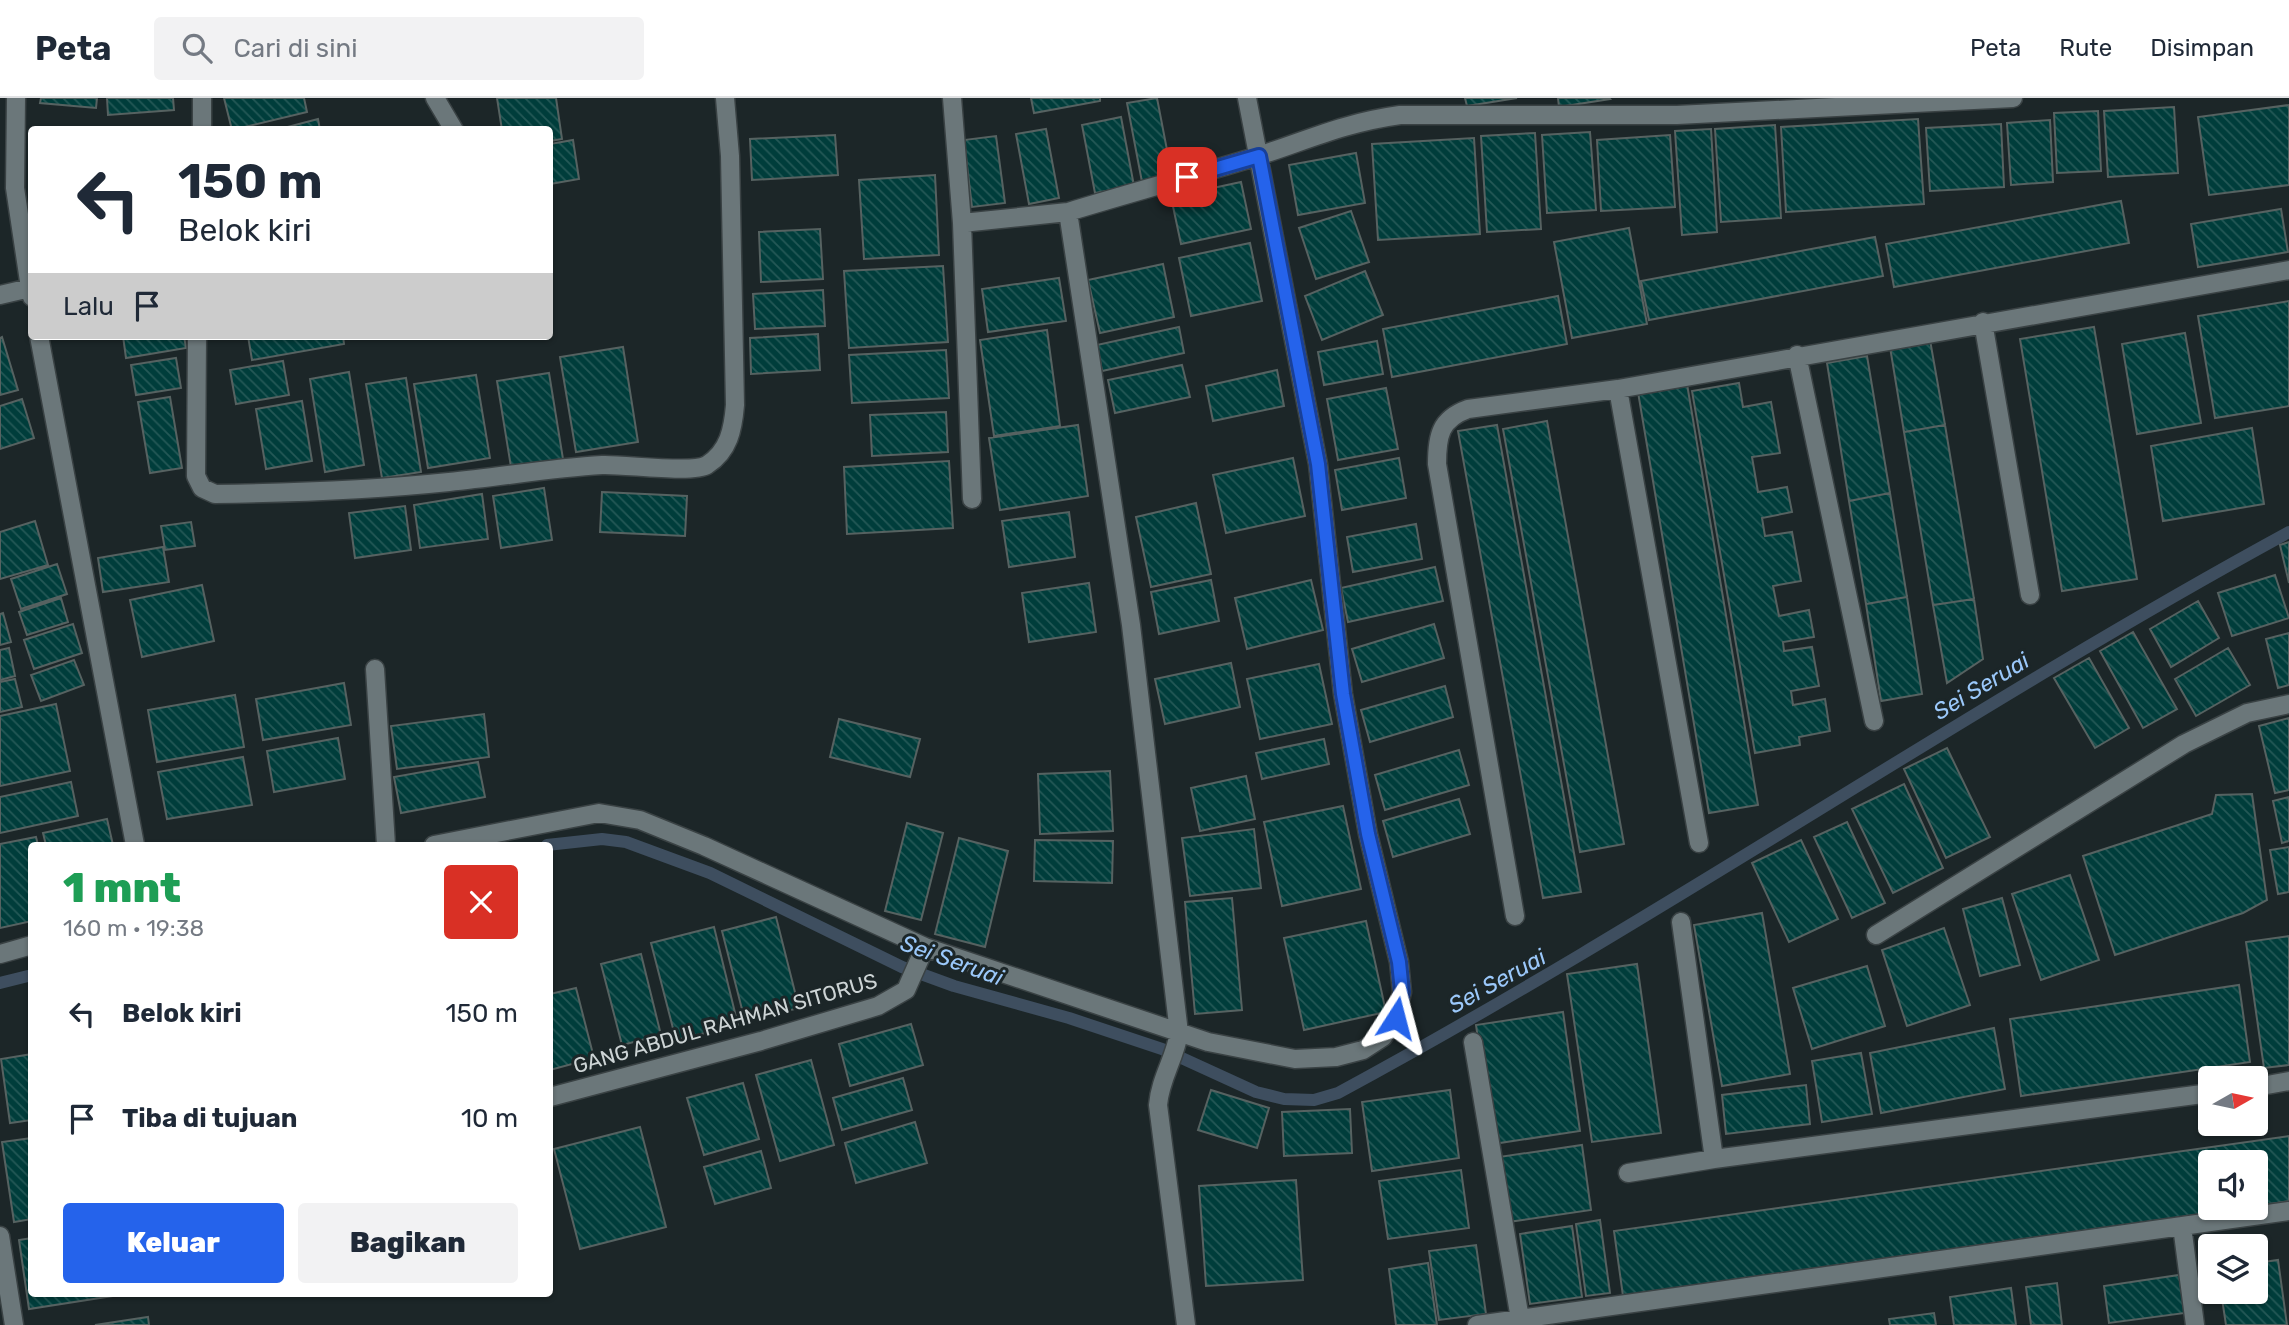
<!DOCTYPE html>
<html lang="id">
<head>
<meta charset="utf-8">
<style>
  body { margin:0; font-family:Rubik,sans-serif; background:#f2f2f3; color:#1f2937; height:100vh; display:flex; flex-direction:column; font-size:26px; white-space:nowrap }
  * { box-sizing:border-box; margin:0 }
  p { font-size:23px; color:#747a83 }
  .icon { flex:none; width:38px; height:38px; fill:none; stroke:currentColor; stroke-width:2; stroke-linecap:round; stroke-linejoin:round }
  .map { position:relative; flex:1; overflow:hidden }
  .details { position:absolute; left:28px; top:744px; width:525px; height:455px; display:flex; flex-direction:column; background:#fff; border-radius:7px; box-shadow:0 2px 5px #0004 }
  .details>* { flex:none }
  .guide { position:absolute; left:28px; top:28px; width:525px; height:214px; border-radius:7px; box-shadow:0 2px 5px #0004; background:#fff; color:#1f2937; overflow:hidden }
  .needle { width:46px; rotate:81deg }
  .controls { position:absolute; left:2198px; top:968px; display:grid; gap:14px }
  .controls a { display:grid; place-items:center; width:70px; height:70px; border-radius:7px; background:#fff; box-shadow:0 2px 5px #0004; font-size:35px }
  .pin { position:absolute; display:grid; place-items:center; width:60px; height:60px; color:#fff; margin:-30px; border-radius:14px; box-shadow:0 4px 10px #0006 }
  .me { position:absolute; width:77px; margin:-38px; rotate:9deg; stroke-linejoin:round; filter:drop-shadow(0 0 5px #0008) }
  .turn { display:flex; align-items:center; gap:24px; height:147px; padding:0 35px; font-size:32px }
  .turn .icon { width:91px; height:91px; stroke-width:2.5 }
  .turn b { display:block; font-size:49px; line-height:60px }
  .then { display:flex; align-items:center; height:66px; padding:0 35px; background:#0003; gap:14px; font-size:26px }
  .round { display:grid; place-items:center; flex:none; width:74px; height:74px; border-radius:7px; background:#f2f2f3 }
  .headline { display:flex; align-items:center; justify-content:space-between; height:119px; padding:0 35px }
  h1 { font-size:42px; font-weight:800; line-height:52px; color:#1e9e55 }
  .button { display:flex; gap:14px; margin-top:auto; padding:14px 35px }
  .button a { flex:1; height:80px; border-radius:7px; background:#2563eb; color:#fff; font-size:28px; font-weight:800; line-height:80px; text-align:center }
  .button a+a { background:#f2f2f3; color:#1f2937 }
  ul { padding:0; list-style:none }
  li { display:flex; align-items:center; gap:21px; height:105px; padding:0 35px }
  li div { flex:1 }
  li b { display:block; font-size:26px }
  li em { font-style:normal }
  header { display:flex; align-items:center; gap:42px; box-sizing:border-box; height:98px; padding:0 35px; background:#fff; border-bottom:2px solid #e0e1e3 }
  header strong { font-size:33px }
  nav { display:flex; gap:38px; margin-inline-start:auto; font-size:24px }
  .search { width:490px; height:63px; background:#f2f2f3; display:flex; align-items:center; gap:18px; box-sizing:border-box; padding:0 24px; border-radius:7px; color:#747a83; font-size:26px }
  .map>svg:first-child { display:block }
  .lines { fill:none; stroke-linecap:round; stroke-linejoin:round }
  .stream { stroke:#3e4e5f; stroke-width:12 }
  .building { fill:url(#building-back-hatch); stroke:#566261; stroke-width:2 }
  .minor-casing { stroke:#3a4244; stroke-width:21 }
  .minor { stroke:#6b777a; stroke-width:18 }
  .route-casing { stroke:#184099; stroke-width:18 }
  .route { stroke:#2563eb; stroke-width:12 }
  .labels { text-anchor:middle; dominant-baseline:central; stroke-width:6; stroke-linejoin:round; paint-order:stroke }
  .street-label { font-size:21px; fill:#cdd4d5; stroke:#1c2628 }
  .water-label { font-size:23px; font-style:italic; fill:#9bc8fa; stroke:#1c2628 }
</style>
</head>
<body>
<header>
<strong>Peta</strong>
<div class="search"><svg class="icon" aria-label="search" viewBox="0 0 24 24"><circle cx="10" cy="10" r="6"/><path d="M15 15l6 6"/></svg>Cari di sini</div>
<nav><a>Peta</a><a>Rute</a><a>Disimpan</a></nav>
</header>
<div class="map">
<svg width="2289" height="1227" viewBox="0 0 2289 1227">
  <defs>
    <pattern id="building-back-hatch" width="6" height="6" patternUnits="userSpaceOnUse" patternTransform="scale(1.75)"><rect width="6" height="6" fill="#003d3b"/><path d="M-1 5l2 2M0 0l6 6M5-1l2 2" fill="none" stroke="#245856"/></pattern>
  </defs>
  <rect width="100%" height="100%" fill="#1c2628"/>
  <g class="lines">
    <path class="stream" d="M547,747L602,741L626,744L710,775L902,869L954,888L1069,920L1162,951L1256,994L1284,1001L1314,1002L1338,995C1662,820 1966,610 2289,434
      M0,885L32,877"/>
  </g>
  <path class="building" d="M41,0H97L96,10L40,5Z
    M107,0H173L174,12L108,17Z
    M224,0H304L307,14L232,32Z
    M497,0H556L562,41L550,43V32H502Z
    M1031,0H1100V3L1034,15Z
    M1157,0L1172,78L1142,84L1127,5Z
    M1465,0H1517L1467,8Z
    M1558,0H1609L1610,1L1559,9Z
    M2289,7V87L2209,97L2198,19Z
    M2174,9L2178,75L2108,79L2104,13Z
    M2098,13L2101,73L2057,75L2054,15Z
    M1121,19L1134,88L1095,95L1082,27Z
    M318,21L320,32H276Z
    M1918,21L1924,106L1786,114L1781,29Z
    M2050,22L2053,84L2011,87L2007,25Z
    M2001,26L2004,89L1930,93L1926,30Z
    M1775,27L1781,120L1721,124L1715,31Z
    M1046,31L1059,100L1029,106L1016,36Z
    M1711,31L1717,134L1682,137L1675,33Z
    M1590,34L1596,112L1547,115L1542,37Z
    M1535,35L1541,131L1487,134L1481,38Z
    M835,37L838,77L752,82L750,41Z
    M1670,37L1675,109L1601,113L1597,42Z
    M996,38L1005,105L972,109L964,42Z
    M1474,40L1480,136L1378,142L1372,46Z
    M573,42L579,81L550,86V46Z
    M1356,55L1365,105L1298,117L1289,67Z
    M935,77L939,157L864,161L859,82Z
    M1241,84L1251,131L1181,146L1171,99Z
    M2121,103L2129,145L1894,189L1886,146Z
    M2281,111L2288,154L2198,169L2191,126Z
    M1351,113L1369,164L1316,181L1299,130Z
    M1629,130L1647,226L1572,240L1554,144Z
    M820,131L823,181L761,184L759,134Z
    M1875,139L1883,178L1649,222L1641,183Z
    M1250,145L1262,203L1191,218L1179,160Z
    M1163,166L1174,219L1100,235L1088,182Z
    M943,168L948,244L849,250L844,173Z
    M1365,173L1383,217L1322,242L1305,198Z
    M1059,180L1066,223L988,234L982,191Z
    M823,192L825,228L755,231L753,196Z
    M1558,198L1567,246L1392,279L1383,231Z
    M2289,203V308L2215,320L2198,218Z
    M1179,229L1184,255L1102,273L1097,247Z
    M2094,229L2137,481L2062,493L2020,241Z
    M1047,232L1060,328L994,338L980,242Z
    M2185,235L2201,325L2137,336L2122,246Z
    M818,236L820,272L751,276L750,240Z
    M123,238H184L186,250L126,260Z
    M248,238H343L344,246L252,262Z
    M2,239L18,292L0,297V240Z
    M1930,242L1945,327L1904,334L1890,249Z
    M1377,243L1383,276L1324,287L1318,254Z
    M623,249L638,344L576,354L560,259Z
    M946,252L949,300L852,305L849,257Z
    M1867,258L1890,395L1849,403L1827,265Z
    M176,260L181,290L136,297L131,267Z
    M283,263L289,297L236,306L230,272Z
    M1182,267L1190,299L1115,315L1108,282Z
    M1277,272L1284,308L1213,323L1206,288Z
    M349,274L364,367L325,374L310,281Z
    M549,275L563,361L511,369L497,283Z
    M476,277L490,360L428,370L414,286Z
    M406,280L421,374L382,380L366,286Z
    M1739,285L1743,309L1771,304L1780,355L1752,359L1758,394L1787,389L1792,414L1762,420L1765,438L1792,434L1801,483L1773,488L1779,518L1809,512L1814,539L1783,544L1784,553L1812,549L1819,588L1791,593L1793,607L1825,601L1830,633L1799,639L1800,647L1755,655L1692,293Z
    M1687,286L1758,707L1709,715L1638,294Z
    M1386,290L1398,351L1338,362L1327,301Z
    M170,299L182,370L150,375L138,304Z
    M22,301L34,340L0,351V308Z
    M302,303L312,363L266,371L256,311Z
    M946,314L948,354L872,358L870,317Z
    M1547,323L1624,746L1580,754L1503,331Z
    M1078,327L1088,398L1000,412L989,340Z
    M1497,327L1581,794L1543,800L1458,333Z
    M1945,327L1974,501L1933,507L1904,334Z
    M2252,330L2264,406L2163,423L2151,348Z
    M1293,360L1305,418L1226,435L1213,377Z
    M1399,360L1406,400L1342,412L1335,372Z
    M949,363L953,430L847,436L844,369Z
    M544,390L552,442L501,450L493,398Z
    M602,394L687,398L685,438L600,434Z
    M1890,395L1907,499L1866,506L1849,403Z
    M482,396L488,441L420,450L414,407Z
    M1196,405L1211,476L1151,489L1136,419Z
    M405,408L411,452L355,460L349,415Z
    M1069,414L1075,459L1009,469L1002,423Z
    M35,423L48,467L0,481V434Z
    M191,424L195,448L165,452L161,428Z
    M1416,426L1422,461L1353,474L1347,439Z
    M2289,444V485L2280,447Z
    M163,449L169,484L103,494L98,460Z
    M57,466L67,496L21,511L11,481Z
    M1435,469L1443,503L1348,524L1341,490Z
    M2275,477L2289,520L2232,538L2218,495Z
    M1211,482L1219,523L1159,536L1151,494Z
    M1311,482L1323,532L1247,551L1235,500Z
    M1089,485L1096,534L1029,544L1022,495Z
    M202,487L214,543L142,559L130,502Z
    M1907,499L1922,596L1881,603L1866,506Z
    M61,500L68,524L27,537L19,514Z
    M1974,501L1983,561L1947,585L1933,507Z
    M2198,503L2219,540L2171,569L2150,531Z
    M3,515L11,544L0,547V516Z
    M73,526L82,555L34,571L24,542Z
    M1434,526L1444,560L1362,584L1352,551Z
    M2133,534L2177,611L2143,630L2100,553Z
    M2289,535V587L2278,590L2266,541Z
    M9,550L15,578L0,582V552Z
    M2228,550L2250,587L2196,618L2175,581Z
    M2089,560L2129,630L2095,650L2054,580Z
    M74,562L84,587L41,603L31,577Z
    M1231,565L1240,609L1165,626L1155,581Z
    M1319,566L1332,626L1260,641L1247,581Z
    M15,581L22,609L0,614V584Z
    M344,585L351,627L263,642L256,601Z
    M1445,588L1453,619L1370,644L1361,612Z
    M235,597L244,649L157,664L148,612Z
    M56,606L70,673L0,688V618Z
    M484,616L489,659L397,671L391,628Z
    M2289,620V692L2275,695L2259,628Z
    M839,621L920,641L910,679L830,659Z
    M338,640L345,681L274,694L267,653Z
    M1324,641L1329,666L1262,681L1256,655Z
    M1947,650L1990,739L1946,760L1904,671Z
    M1459,652L1469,687L1385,712L1375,677Z
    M243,659L252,707L167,721L158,674Z
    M478,664L485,699L401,715L394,679Z
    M1110,673L1113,733L1040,736L1038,676Z
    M1246,678L1255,721L1200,733L1191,690Z
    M71,684L78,718L0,735V699Z
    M1904,686L1943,770L1893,795L1852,711Z
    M2252,696L2267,802L2243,815L2115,857L2083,758L2212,716L2216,697Z
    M2289,699V743L2282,745L2273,703Z
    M1459,701L1470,736L1393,759L1383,723Z
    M1343,708L1361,791L1282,808L1264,724Z
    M107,721L113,747H46L43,735Z
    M1847,724L1885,805L1852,820L1814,739Z
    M907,725L943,735L921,822L885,813Z
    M1254,731L1261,790L1190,798L1182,740Z
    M36,739L38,747H32V823L0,830V746Z
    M959,740L1008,753L985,849L935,836Z
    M1035,742L1113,743L1112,785L1034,783Z
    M1801,742L1838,821L1789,844L1752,765Z
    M2289,749V794L2278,796L2270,752Z
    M2070,777L2099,862L2041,882L2012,796Z
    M1232,800L1242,912L1195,916L1185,804Z
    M2002,800L2020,867L1980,878L1963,811Z
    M1762,815L1790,976L1722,988L1694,827Z
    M776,819L799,910L745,923L722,833Z
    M1366,823L1386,914L1304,932L1284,840Z
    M714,829L738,927L676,942L651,845Z
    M1944,830L1970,907L1907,928L1882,852Z
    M2289,838V967L2264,970L2246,844Z
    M641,856L661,937L622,947L601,866Z
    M1637,866L1661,1035L1592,1044L1567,876Z
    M1867,868L1885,928L1812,951L1793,890Z
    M2239,887L2250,964L2021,998L2010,921Z
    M576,890L594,960L550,972V896Z
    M1563,914L1580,1033L1493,1046L1476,927Z
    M911,926L923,967L850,988L839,946Z
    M1994,930L2005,991L1881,1015L1870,955Z
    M1861,955L1872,1016L1822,1024L1812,963Z
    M32,956V1022L10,1025L1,961Z
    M811,962L834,1047L780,1063L756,977Z
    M903,980L912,1012L842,1032L833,1000Z
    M743,985L759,1041L704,1057L687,1000Z
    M1806,987L1810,1026L1726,1036L1722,997Z
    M1211,992L1269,1010L1257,1050L1198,1032Z
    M1450,992L1459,1060L1372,1073L1362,1004Z
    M1350,1011L1352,1055L1284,1058L1282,1014Z
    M915,1024L927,1065L856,1085L845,1045Z
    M640,1029L666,1129L580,1151L554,1051Z
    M2289,1038V1103L2256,1108V1064H2210V1110H2245L1623,1198L1614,1133Z
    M32,1040V1121L14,1124L2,1044Z
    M1582,1047L1591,1112L1508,1124L1499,1059Z
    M761,1053L771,1090L715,1106L704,1069Z
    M1461,1072L1469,1130L1388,1141L1379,1083Z
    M1296,1082L1303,1182L1206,1188L1199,1088Z
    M1600,1122L1610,1195L1586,1198L1576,1126Z
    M1572,1128L1582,1199L1530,1206L1520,1136Z
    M32,1140V1195H132L29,1211L19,1142Z
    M1476,1147L1486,1216L1439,1222L1429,1153Z
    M2278,1162L2287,1227H2226L2221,1194H2256V1165Z
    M1428,1165L1437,1227H1396L1389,1171Z
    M2179,1177L2185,1215L2109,1225L2104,1188Z
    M2057,1185L2062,1227H2031L2026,1189Z
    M2011,1190L2016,1227H1954L1950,1199Z
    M1934,1215L1936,1227H1890L1889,1221Z
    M148,1219L149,1227H95Z"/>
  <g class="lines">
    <g class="minor-casing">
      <path id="minor" d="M16,0L15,90L30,190
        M202,0V32
        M435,0L454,32
        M952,0L962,125L972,401
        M962,125L1068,114
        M0,197L30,190L32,199
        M1983,224L2030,497
        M39,238L135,747
        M197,238L196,378L202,390L215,396C294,395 371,392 449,384C500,379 551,370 602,367C625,366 692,376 707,367C729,353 733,331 735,307L730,58L725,0
        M1797,257L1874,623
        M1618,291L1699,745
        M375,571L386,747
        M434,747L599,715L640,722L704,748L925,849L1208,944L1295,961L1336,959L1363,952L1383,939L1396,920L1402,894L1399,864L1368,736L1343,596L1318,366L1247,0
        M1515,818L1437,366C1437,338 1440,321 1468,311L1618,291L2289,172
        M1681,824L1714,1061
        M1876,837L2184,646L2247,615L2289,606
        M0,856L32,847
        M1473,944L1521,1227
        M2256,989L2289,983
        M550,999L761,943L878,908L906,892L925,849
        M1628,1075L1714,1061L2210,995
        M2182,1128L2195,1227
        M0,1138L14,1227
        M1186,1227L1158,1007C1160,981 1175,960 1179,935L1131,527L1068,114C1130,95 1193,78 1255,59C1308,42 1343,25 1400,17H1677L2013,0
        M1477,1227L2289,1113"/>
    </g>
    <use href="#minor" class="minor"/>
  </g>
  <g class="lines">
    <g class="route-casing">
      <path id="route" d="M1187,79L1259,58L1318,366L1343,596L1368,736L1399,864L1402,894L1396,920"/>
    </g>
    <use href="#route" class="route"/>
  </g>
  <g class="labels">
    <g class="street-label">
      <text transform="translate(725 925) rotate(-16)">GANG ABDUL RAHMAN SITORUS</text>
    </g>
    <g class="water-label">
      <text transform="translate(1981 588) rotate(-31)">Sei Seruai</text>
      <text transform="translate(952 862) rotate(20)">Sei Seruai</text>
      <text transform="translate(1497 883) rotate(-29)">Sei Seruai</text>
    </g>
  </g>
</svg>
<div class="controls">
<a><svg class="needle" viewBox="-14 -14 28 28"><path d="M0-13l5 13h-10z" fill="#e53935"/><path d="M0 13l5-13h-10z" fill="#747a83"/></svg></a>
<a><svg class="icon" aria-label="sound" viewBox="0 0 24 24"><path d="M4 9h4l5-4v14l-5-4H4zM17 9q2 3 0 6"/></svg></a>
<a><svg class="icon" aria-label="layers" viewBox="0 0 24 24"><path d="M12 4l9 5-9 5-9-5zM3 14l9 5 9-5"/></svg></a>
</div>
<div class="pin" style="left:1187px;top:79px;background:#d93025"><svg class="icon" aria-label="arrive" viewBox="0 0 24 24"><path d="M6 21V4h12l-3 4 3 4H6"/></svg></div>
<svg class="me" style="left:1396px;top:920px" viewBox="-20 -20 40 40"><path d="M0-17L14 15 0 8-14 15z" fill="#2563eb" stroke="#fff" stroke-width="4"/></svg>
<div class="guide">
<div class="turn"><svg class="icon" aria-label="left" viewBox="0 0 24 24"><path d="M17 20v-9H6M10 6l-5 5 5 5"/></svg><div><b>150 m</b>Belok kiri</div></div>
<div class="then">Lalu<svg class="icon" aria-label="arrive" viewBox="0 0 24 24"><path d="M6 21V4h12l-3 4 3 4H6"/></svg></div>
</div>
<section class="details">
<div class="headline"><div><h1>1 mnt</h1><p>160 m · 19:38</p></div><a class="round" style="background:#d93025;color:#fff"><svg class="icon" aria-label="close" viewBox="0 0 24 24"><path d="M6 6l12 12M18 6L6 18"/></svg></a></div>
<ul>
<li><svg class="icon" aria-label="left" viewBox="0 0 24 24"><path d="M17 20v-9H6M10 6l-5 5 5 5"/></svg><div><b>Belok kiri</b></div><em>150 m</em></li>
<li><svg class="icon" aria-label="arrive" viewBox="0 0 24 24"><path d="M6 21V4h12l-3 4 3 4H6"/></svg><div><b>Tiba di tujuan</b></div><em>10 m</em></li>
</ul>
<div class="button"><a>Keluar</a><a>Bagikan</a></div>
</section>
</div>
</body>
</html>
